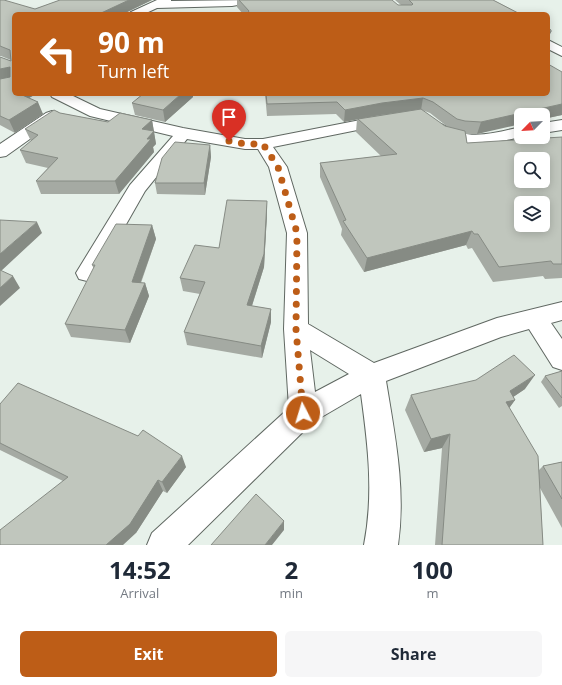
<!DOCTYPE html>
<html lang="en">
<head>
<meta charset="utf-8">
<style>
  body { margin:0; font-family:"Open Sans",sans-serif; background:#f6f6f7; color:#1f2937; height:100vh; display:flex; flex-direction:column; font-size:15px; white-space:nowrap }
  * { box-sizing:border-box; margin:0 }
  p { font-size:13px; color:#747a83 }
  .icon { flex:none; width:22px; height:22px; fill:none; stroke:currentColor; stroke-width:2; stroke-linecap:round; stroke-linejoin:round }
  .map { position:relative; height:545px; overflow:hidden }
  .sheet { display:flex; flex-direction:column; background:#fff; flex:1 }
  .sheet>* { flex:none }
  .guide { position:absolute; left:12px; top:12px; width:538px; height:84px; border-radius:6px; box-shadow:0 2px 10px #0003; background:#bd5d17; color:#fff; overflow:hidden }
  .needle { width:26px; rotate:246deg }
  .tools { position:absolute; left:514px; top:108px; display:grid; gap:8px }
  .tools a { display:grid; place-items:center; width:36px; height:36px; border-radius:6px; background:#fff; box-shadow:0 2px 10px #0003; font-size:20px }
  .pin { position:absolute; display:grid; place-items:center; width:34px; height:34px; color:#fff; margin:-41px -17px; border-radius:50% 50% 50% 0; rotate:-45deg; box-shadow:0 0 4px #0007 }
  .pin .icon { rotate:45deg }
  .me { position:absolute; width:44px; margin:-22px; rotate:355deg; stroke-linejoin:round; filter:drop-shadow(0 0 3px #0008) }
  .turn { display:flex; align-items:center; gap:14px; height:84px; padding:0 20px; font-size:18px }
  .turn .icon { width:52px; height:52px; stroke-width:2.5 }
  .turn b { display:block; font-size:28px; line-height:34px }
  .eta { display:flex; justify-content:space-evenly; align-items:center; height:68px; text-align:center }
  .eta b { font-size:24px; font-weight:700; line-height:28px }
  .cta { display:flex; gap:8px; margin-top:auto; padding:8px 20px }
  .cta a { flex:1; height:46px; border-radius:6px; background:#bd5d17; color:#fff; font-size:16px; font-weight:700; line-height:46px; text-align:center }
  .cta a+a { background:#f6f6f7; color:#1f2937 }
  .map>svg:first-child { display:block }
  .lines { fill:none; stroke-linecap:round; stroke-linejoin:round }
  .street-casing { stroke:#606862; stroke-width:2 }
  .street { fill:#fff; fill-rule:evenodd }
  .wall { fill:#a5aaa3; fill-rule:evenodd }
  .shaded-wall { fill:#868b84 }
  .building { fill:#c0c6bd; stroke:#868b84; fill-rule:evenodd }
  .route { stroke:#bd5d17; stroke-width:7; stroke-dasharray:0 12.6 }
</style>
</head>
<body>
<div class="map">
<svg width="562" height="545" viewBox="0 0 562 545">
  <rect width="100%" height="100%" fill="#e7f1ea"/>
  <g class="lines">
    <g class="street-casing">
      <path id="street" d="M157,0H171V1L256,0L255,2L232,6L157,8L144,14H129L131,12Z
        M548,40L562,47V56L548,49Z
        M50,94H69L100,109L183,128L245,139H263L386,115L392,117L394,120L392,123L273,147L287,167L307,233L308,324L374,363L497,318L562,302V320L551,323L562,339V370L553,367L529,329L501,337L386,381C395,436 406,489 398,545H364C374,494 368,445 361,394L313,422L188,545H147L152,533L289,408L284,329L287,233L269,167L258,149H245L187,139L145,191L95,279L87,281L79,279L76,273L130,185L173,136L90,116L52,97ZM310,350L349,374L315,392Z
        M52,111L58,113L60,116L58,119L6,156L0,157V144L46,113Z
        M562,120V130L543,133V123Z
        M440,124C447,126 453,131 461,133C480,138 502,131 521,127V137C497,142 449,154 432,129L434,126Z"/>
    </g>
    <use href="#street" class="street"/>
  </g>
  <path class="wall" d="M0,0L35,9L60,0H152L123,14H14V94H36L29,98L43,114L15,133L0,125V57L11,61V60L1,56H0Z
    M237,0L401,5L395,0H493L520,14H243L237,7Z
    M562,72V115L543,119V115L477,134H466L467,143L562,137V278L545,279L543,276L493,282L472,248L468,249L466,245L364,272L341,235L342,229L320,177V163L381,156L356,132L357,119L344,122L336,114L267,116L265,94H548ZM422,110L430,113L449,128L445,126ZM404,112L364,118L380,115Z
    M193,97L165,122L135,115L132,103Z
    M60,113L108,122L152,120L156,144L153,147L154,152L119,194H41L36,181L48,168L26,163L20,150L31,141L25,129Z
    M210,145L211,157L205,195L157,194L155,183Z
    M267,214L264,267L252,306L271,309V322L262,358L187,345L184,332L200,294L183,291L180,278L219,248Z
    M152,225L156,239L141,283H145L149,296L130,343L71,337L65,324L94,269L92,265Z
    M562,371V406L559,408L541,382L545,376Z
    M525,389L513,397L515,400L509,408L539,470L543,466L562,462V528L540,488L543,545H435L442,448L424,452L405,410L411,395Z
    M0,404L186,467L167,493L163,491L136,533L63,481L0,450Z"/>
  <path class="shaded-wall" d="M129,0H152L123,14H99Z
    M548,32H551L548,39Z
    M10,67L14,76L0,82V69Z
    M16,94H36L20,103Z
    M181,94H193V97L165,122L163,110Z
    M423,98L421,110L380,115L344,122L345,110L382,103Z
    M38,102L43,114L15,133L9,120Z
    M562,104V115L543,119V115H521V124L477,134L481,122Z
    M152,120L156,144L153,147L154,152L119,194L115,181L142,129Z
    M210,145L211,157L205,195L204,183Z
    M267,201V214L264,267L248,318L247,305Z
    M37,222L42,233L0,272V254Z
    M152,225L156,239L136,295L132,282Z
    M472,231L466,245L364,272L367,258Z
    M13,276L20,288L0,306V288Z
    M145,283L149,296L130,343L125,330Z
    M271,309V322L262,358L261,346Z
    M535,375L525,389L500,406L510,391Z
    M515,400L505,414L506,402Z
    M450,434L442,448L424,452L431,439Z
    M182,456L186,467L167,493L162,482Z
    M158,480L163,491L136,533L123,545H106Z
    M284,521V530L272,545H265Z"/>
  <path class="building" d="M0,0H4L35,9L60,0H129L99,14H14V94H20L38,102L9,120L0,116V79L10,77V67L0,69V57L11,61L10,50L0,46Z
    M239,0H392L398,5H412L413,4L409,0H493L520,14H247L249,11Z
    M548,28L551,30V32H548Z
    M548,64L562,72V104L481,122L465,121L457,119L433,102L423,98L382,103L345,110L337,102L267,104L266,94H548Z
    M143,94H181L163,110L132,103Z
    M421,109L445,126L465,131L467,143L562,137V264H553L551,261L499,267L478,234H474L472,231L367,258L343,221L346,220L320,163L397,154L358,119ZM521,159H543V181H521ZM521,203H543V225H521Z
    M54,110L60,113L108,122L120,113L152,120L142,129L154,131L147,139H151L115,181H36L58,158L20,150L38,135L25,129Z
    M175,142L210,145L204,183H155L162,158Z
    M227,200L267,201L264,254L247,305L271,309L261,346L184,332L205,282L180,278L195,245L219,248Z
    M0,220L37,222L0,254Z
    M116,224L152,225L132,282L145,283L125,330L65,324L95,265H92Z
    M0,270L13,276L0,288Z
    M514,355L535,375L510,391L515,400L506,402L538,456L543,545H442L450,434L431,439L411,395L476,380Z
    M562,371V398L545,376Z
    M18,383L138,436L143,430L182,456L162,482L158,480L130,524L106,545H0V530L68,477L0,443V404Z
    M562,462V499L543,466Z
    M256,494L284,521L265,545H211Z"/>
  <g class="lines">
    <path class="route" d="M229,141L245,144H263L278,167L297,233L296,329L303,413"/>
  </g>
</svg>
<div class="tools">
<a><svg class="needle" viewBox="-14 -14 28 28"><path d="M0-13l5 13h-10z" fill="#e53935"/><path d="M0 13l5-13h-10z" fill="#747a83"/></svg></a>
<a><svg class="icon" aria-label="search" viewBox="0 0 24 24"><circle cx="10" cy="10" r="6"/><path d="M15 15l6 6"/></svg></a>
<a><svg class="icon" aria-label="layers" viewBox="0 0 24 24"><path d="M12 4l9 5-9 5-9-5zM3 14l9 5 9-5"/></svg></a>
</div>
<div class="pin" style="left:229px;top:141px;background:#d93025"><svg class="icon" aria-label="arrive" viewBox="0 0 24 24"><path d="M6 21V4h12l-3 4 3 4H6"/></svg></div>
<svg class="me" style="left:303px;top:413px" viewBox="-20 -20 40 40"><circle r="17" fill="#bd5d17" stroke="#fff" stroke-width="3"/><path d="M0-11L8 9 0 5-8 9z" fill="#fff"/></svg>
<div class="guide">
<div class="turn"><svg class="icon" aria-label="left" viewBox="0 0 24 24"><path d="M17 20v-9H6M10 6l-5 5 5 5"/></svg><div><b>90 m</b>Turn left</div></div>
</div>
</div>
<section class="sheet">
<div class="eta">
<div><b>14:52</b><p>Arrival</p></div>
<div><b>2</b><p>min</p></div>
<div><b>100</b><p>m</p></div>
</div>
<div class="cta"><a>Exit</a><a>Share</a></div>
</section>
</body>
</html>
